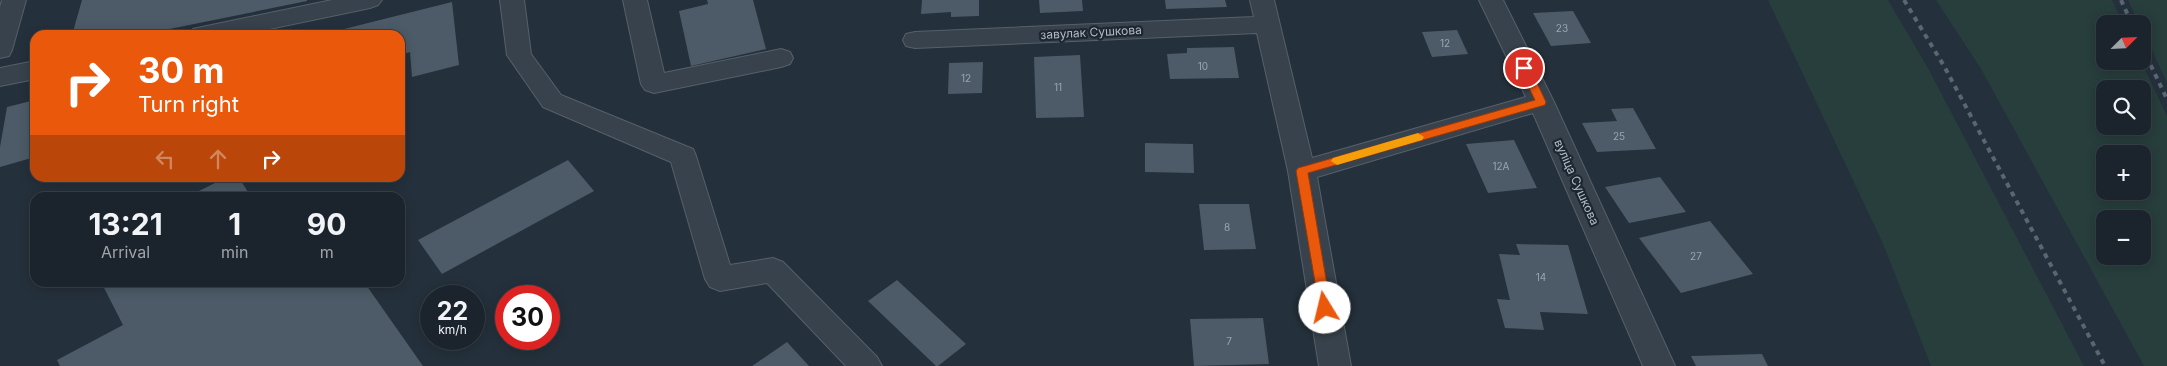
<!DOCTYPE html>
<html lang="en">
<head>
<meta charset="utf-8">
<style>
  body { margin:0; font-family:Inter,sans-serif; background:#283038; color:#f1f3f6; height:100vh; display:flex; flex-direction:column; font-size:19px; white-space:nowrap }
  * { box-sizing:border-box; margin:0 }
  p { font-size:16px; color:#a0a4a9 }
  .icon { flex:none; width:28px; height:28px; fill:none; stroke:currentColor; stroke-width:2; stroke-linecap:round; stroke-linejoin:round }
  .map { position:relative; flex:1; overflow:hidden }
  .details { position:absolute; left:30px; top:192px; width:375px; height:95px; display:flex; flex-direction:column; background:#1b242c; border-radius:15px; box-shadow:0 2px 12px #0003,0 0 0 1px #394148 }
  .details>* { flex:none }
  .guide { position:absolute; left:30px; top:30px; width:375px; height:152px; border-radius:15px; box-shadow:0 2px 12px #0003,0 0 0 1px #394148; background:#ea580c; color:#fff; overflow:hidden }
  .needle { width:32px; rotate:66deg }
  .buttons { position:absolute; left:2096px; top:15px; display:grid; gap:10px }
  .buttons a { display:grid; place-items:center; width:55px; height:55px; border-radius:10px; background:#1b242c; box-shadow:0 2px 12px #0003,0 0 0 1px #394148; font-size:25px }
  .speed { position:absolute; left:420px; top:285px; display:flex; gap:10px; font-size:25px; font-weight:700; text-align:center }
  .speed>* { display:grid; place-content:center; width:65px; height:65px; border-radius:50%; background:#1b242c; box-shadow:0 2px 12px #0003,0 0 0 1px #394148; line-height:1 }
  .speed small { font-size:12px; font-weight:400 }
  .speed .limit { border:8px solid #d22; background:#fff; color:#111 }
  .pin { position:absolute; display:grid; place-items:center; width:42px; height:42px; color:#fff; margin:-21px; border:2px solid #fff; border-radius:50%; box-shadow:0 1px 5px #0007 }
  .me { position:absolute; width:55px; margin:-28px; rotate:351deg; stroke-linejoin:round; filter:drop-shadow(0 0 4px #0008) }
  .turn { display:flex; align-items:center; gap:18px; height:105px; padding:0 25px; font-size:22px }
  .turn .icon { width:65px; height:65px; stroke-width:2.5 }
  .turn b { display:block; font-size:35px; line-height:42px }
  .lanes { display:flex; align-items:center; height:48px; padding:0 25px; background:#0003; justify-content:center; gap:25px; direction:ltr }
  .lanes .off { opacity:.35 }
  .eta { display:flex; justify-content:space-evenly; align-items:center; height:85px; text-align:center }
  .eta b { font-size:30px; font-weight:700; line-height:35px }
  .map>svg:first-child { display:block }
  .green { fill:#273e3d; fill-rule:evenodd }
  .building { fill:#4c5b67 }
  .lines { fill:none; stroke-linecap:round; stroke-linejoin:round }
  .minor-casing { stroke:#56606a; stroke-width:2 }
  .minor { fill:#38424c; fill-rule:evenodd }
  .rail { stroke:#5a6673; stroke-width:4; stroke-dasharray:5 5; stroke-linecap:butt }
  .route { fill:#ea580c; stroke:#983908 }
  .slow { fill:#f59e0b }
  .labels { text-anchor:middle; dominant-baseline:central; stroke-width:4.5; stroke-linejoin:round; paint-order:stroke }
  .number-label { font-size:10px; fill:#99a4af }
  .street-label { font-size:12px; fill:#b3bdc7; stroke:#1d2731 }
</style>
</head>
<body>
<div class="map">
<svg width="2167" height="366" viewBox="0 0 2167 366">
  <rect width="100%" height="100%" fill="#24303b"/>
  <path class="green" d="M1768,0H1888L1928,68L2084,366H1931L1884,246Z
    M1936,0H2112L2123,24H2105V61H2141L2167,116V366H2144L1981,69ZM2105,89H2142V126H2105ZM2105,154H2142V191H2105ZM2105,219H2142V256H2105Z
    M2128,0H2167V83L2143,31L2142,24H2139Z"/>
  <path class="building" d="M82,0H307V1L140,35H72Z
    M707,0H753L766,49L691,66L679,11L708,4Z
    M922,0H979V16L951,17V12L921,14Z
    M1039,0H1082L1083,11L1040,13Z
    M1165,0H1225L1227,7L1166,9Z
    M452,2L459,65L412,77L410,52L400,55V35H320Z
    M1573,11L1591,43L1551,46L1533,13Z
    M1457,30L1468,54L1432,57L1422,32Z
    M1234,47L1239,78L1170,79L1167,54L1187,53V48Z
    M1080,55L1084,117L1036,118L1034,57Z
    M983,62L982,93L948,94L949,63Z
    M35,100V157L0,167V147L7,107Z
    M1633,108L1656,149L1597,152L1582,123L1617,121L1611,109Z
    M1514,140L1537,188L1488,193L1466,144Z
    M1145,143L1193,144L1194,173L1145,172Z
    M568,160L594,191L442,274L418,240Z
    M1660,177L1686,212L1629,223L1605,187Z
    M225,178H239L252,198H185Z
    M1199,204H1249L1256,249L1204,250Z
    M1710,221L1753,274L1681,293L1639,238Z
    M1516,244L1568,245L1588,314L1540,312L1544,330L1505,328L1497,299L1510,300L1499,254L1520,255Z
    M897,280L966,344L938,366H936L868,301Z
    M101,282H364L423,366H60L57,360L123,325Z
    M1263,318L1269,364L1194,366L1190,319Z
    M787,342L809,366H752Z
    M1762,354L1768,366H1696L1691,356Z"/>
  <g class="lines">
    <g class="minor-casing">
      <path id="minor" d="M2,0H26L12,50L9,56L0,58V7Z
        M332,0H382L378,5L370,8L241,35H190L193,29L202,27Z
        M500,0H524L531,54L561,95L693,149L696,156L730,265L773,258L783,262L877,357L882,366H846L767,283L720,291L710,287L705,279L671,162L543,107L507,55Z
        M623,0H647L664,73L781,49L790,52L793,58L790,64L781,67L654,93L645,90L641,84Z
        M1250,0H1274L1312,158L1526,97L1479,0H1503L1554,102L1675,366H1643L1533,113L1317,177L1351,366H1319L1288,171L1257,33L915,48L906,46L903,40L906,34L915,32L1254,17Z
        M35,61V79L0,86V68Z"/>
    </g>
    <use href="#minor" class="minor"/>
    <path class="rail" d="M1904,0L1944,66L2105,366
      M2121,0L2132,24
      M2142,47L2167,99"/>
  </g>
  <path class="route" d="M1524,64L1530,68L1546,102L1545,105L1308,173L1331,308L1329,311H1320L1296,171L1298,168L1535,100L1519,68Z"/>
  <path class="slow" d="M1418,133L1424,137L1422,140L1337,165L1331,161L1333,158Z"/>
  <g class="labels">
    <g class="number-label">
      <text x="1562" y="28">23</text>
      <text x="1445" y="43">12</text>
      <text x="1203" y="66">10</text>
      <text x="966" y="78">12</text>
      <text x="1058" y="87">11</text>
      <text x="1619" y="136">25</text>
      <text x="1501" y="166">12А</text>
      <text x="1227" y="227">8</text>
      <text x="1696" y="256">27</text>
      <text x="1541" y="277">14</text>
      <text x="1229" y="341">7</text>
    </g>
    <g class="street-label">
      <text transform="translate(1091 32) rotate(-3)">завулак Сушкова</text>
      <text transform="translate(1577 182) rotate(66)">вуліца Сушкова</text>
    </g>
  </g>
</svg>
<div class="buttons">
<a><svg class="needle" viewBox="-14 -14 28 28"><path d="M0-13l5 13h-10z" fill="#e53935"/><path d="M0 13l5-13h-10z" fill="#a0a4a9"/></svg></a>
<a><svg class="icon" aria-label="search" viewBox="0 0 24 24"><circle cx="10" cy="10" r="6"/><path d="M15 15l6 6"/></svg></a>
<a>+</a>
<a>−</a>
</div>
<div class="speed"><div>22<small>km/h</small></div><div class="limit">30</div></div>
<div class="pin" style="left:1524px;top:68px;background:#d93025"><svg class="icon" aria-label="arrive" viewBox="0 0 24 24"><path d="M6 21V4h12l-3 4 3 4H6"/></svg></div>
<svg class="me" style="left:1325px;top:308px" viewBox="-20 -20 40 40"><circle r="19" fill="#fff"/><path d="M0-13L10 11 0 6-10 11z" fill="#ea580c"/></svg>
<div class="guide">
<div class="turn"><svg class="icon" aria-label="right" viewBox="0 0 24 24"><path d="M7 20v-9h11M14 6l5 5-5 5"/></svg><div><b>30 m</b>Turn right</div></div>
<div class="lanes"><svg class="icon off" aria-label="left" viewBox="0 0 24 24"><path d="M17 20v-9H6M10 6l-5 5 5 5"/></svg><svg class="icon off" aria-label="ahead" viewBox="0 0 24 24"><path d="M12 20V5M6 11l6-6 6 6"/></svg><svg class="icon" aria-label="right" viewBox="0 0 24 24"><path d="M7 20v-9h11M14 6l5 5-5 5"/></svg></div>
</div>
<section class="details">
<div class="eta">
<div><b>13:21</b><p>Arrival</p></div>
<div><b>1</b><p>min</p></div>
<div><b>90</b><p>m</p></div>
</div>
</section>
</div>
</body>
</html>
